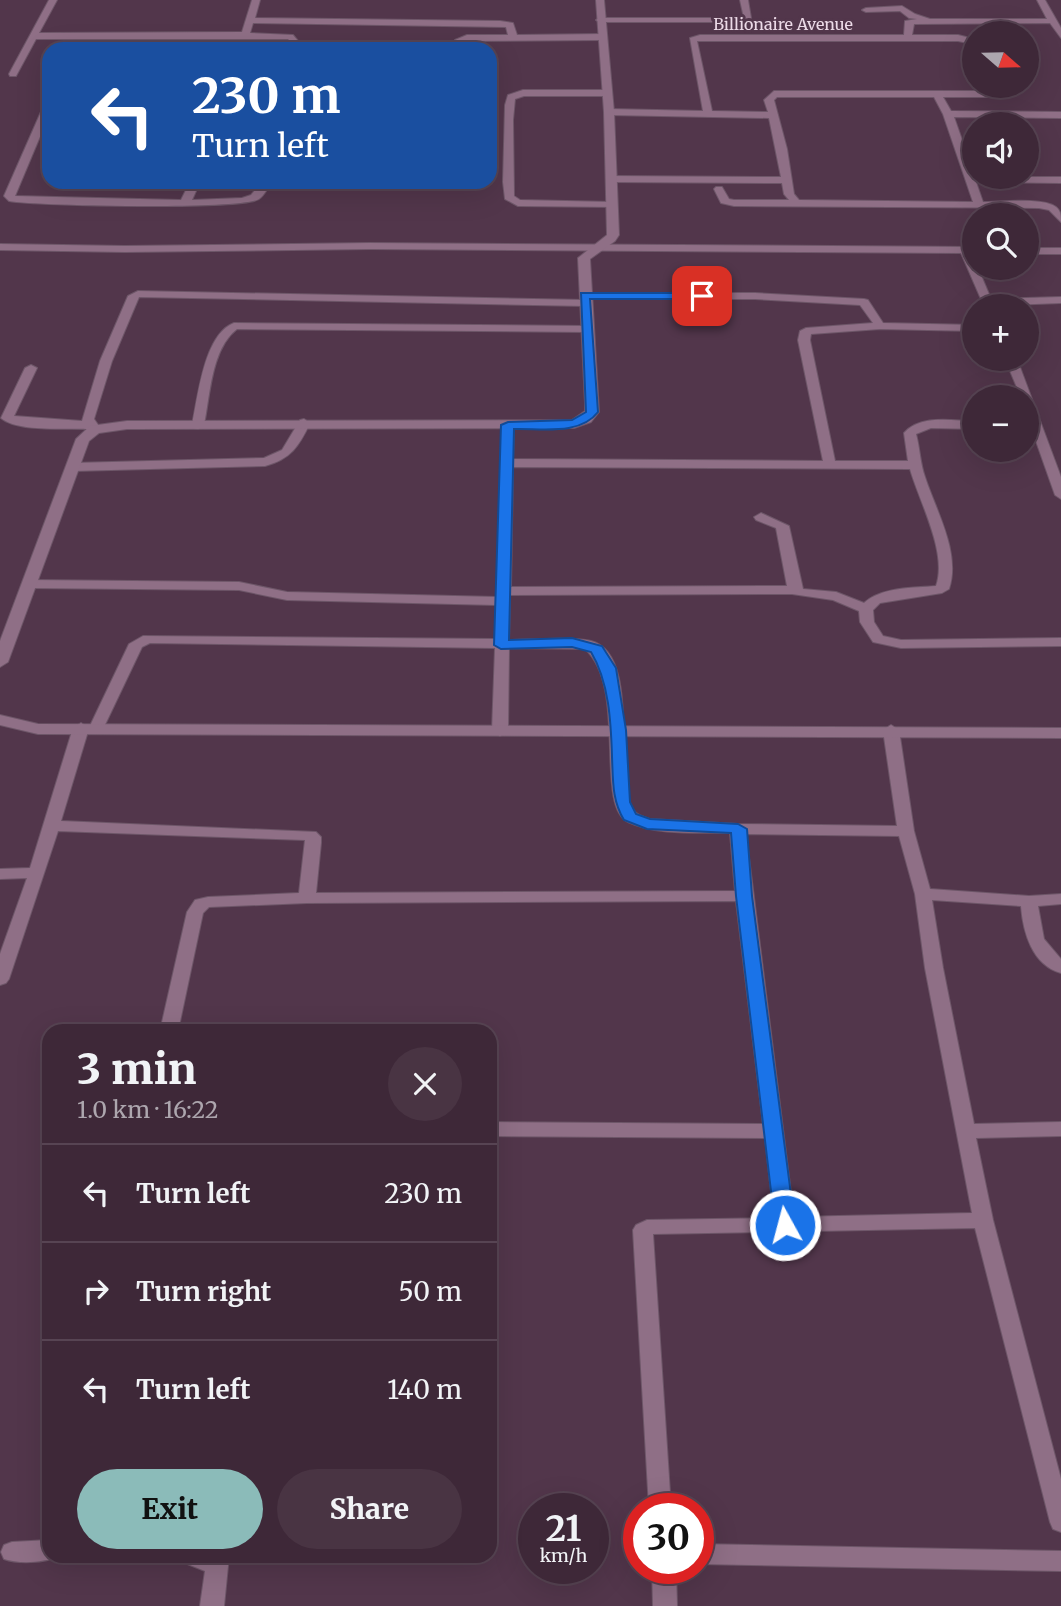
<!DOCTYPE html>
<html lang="en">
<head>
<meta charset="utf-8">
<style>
  body { margin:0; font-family:Merriweather,serif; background:#493443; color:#f1f3f6; height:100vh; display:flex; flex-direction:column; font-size:26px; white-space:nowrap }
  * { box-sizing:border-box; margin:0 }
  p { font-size:23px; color:#ada6ae }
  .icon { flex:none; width:38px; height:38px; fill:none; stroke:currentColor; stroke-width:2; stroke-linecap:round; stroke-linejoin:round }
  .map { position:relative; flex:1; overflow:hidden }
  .panel { position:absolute; left:42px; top:1024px; width:455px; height:539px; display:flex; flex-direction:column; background:#3e2838; border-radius:21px; box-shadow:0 7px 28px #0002,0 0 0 2px #574453 }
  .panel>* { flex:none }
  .guide { position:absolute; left:42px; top:42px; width:455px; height:147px; border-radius:21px; box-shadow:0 7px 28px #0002,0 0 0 2px #574453; background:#1a4fa0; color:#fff; overflow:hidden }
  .needle { width:46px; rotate:110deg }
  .buttons { position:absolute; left:962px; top:21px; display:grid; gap:14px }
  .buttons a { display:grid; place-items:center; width:77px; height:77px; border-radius:50%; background:#3e2838; box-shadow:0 7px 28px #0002,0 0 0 2px #574453; font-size:35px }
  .speed { position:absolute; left:518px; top:1493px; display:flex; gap:14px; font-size:35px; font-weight:700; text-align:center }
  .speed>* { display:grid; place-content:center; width:91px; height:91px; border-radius:50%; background:#3e2838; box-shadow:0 7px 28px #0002,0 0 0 2px #574453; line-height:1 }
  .speed small { font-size:18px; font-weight:400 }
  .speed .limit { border:10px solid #d22; background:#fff; color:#111 }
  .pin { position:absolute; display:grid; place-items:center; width:60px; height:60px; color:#fff; margin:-30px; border-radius:14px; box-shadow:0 4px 10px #0006 }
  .me { position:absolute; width:77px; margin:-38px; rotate:353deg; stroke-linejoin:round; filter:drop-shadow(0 0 5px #0008) }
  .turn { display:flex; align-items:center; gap:24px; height:147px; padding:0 35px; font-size:32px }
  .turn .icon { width:91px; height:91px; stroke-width:2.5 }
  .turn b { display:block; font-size:49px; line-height:60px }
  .round { display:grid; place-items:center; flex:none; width:74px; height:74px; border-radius:37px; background:#493443 }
  .head { display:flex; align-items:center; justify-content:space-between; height:119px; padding:0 35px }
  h1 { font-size:42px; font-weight:800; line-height:52px }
  .button { display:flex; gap:14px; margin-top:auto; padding:14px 35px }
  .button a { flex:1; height:80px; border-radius:42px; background:#8bbbb9; color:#111; font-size:28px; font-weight:800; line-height:80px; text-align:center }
  .button a+a { background:#493443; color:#f1f3f6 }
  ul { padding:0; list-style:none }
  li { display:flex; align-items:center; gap:21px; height:98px; padding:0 35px; border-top:2px solid #574453 }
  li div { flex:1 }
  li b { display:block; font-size:26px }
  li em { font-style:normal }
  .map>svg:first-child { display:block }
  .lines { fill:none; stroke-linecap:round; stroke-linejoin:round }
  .minor-casing { stroke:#6d5668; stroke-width:2 }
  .tertiary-casing { stroke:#6d5668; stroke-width:2 }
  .minor { fill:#8f6f86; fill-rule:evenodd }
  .tertiary { fill:#8f6f86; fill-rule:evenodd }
  .route { fill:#1a73e8; stroke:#114b97; stroke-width:2 }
  .labels { text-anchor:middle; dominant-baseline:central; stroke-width:6; stroke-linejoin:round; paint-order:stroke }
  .far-street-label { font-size:16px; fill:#ecdae7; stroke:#52364b }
</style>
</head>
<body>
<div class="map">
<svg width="1061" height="1606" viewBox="0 0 1061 1606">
  <rect width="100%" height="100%" fill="#52364b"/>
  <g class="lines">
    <g class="minor-casing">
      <path id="minor" d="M49,0H57L39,33L242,32L252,0H260L255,18L500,21L513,23L517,35L602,34L606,37L602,40L468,41L462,43L460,49H452L455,40L467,35H508L506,27L253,23L250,33L293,35L298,41L296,49H288L290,41L288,39H36L16,76H10L9,74Z
        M740,0H748L753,30H747L745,22H600L596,20L600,18H744Z
        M1037,0H1045L1061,28V38L1050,23L914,24L912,35H958L974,39L975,51L968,43L958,41H697L712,111L768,112L764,100L774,91H992L990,86H998L1002,92L993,97H943L951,111L1061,112V118L954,117L975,177H1061V183L976,182L983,202C1000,202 1043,197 1056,207C1061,211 1061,216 1061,222L1049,210L1039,208L734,206L721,203L714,189L716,187H722L729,199L734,200H789L784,194L782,183L611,182L606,179L611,176L781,177L769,118L609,115L604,112L609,109L703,111L690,38L700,35H904L905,21L917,19L909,18L900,11L866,12L862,10L866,8L902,6L915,14L930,19H1047ZM777,97H934L943,114L973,202L799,200L794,194L787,149L774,100Z
        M523,90H607L611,93L607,96H524L515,99L513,120L514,196L520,200L612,202L617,205L616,207L518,206L505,199L503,182L505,105L508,95Z
        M49,102V115L15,196L181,200L190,182H200L192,200L242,198L251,195L262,182H272C268,187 264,196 259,199C243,210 37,206 9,201L4,196L44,105Z
        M370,243L975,247V253H972L975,268H978L991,299L1061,297V303L984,306L961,253L370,249L125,252L0,250V244L125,246Z
        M1027,248H1061V254H1027Z
        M138,291L585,300L590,303L585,306L139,297L112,361L94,419L101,429L99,432L95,433L86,429C64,428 17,432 1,418L25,368L31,365L37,368L14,416L82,421L100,361L128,296Z
        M755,293L864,299L868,300L883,323L975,325V331L880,329L811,334L810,340L835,461H908L904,433C921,414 952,421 975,421V429L931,428L916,434C920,449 920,463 925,477C936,511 961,553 949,589L942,593L880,603L873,610L874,622L883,636L901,640L1061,638V646L901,648L873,642L860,622L859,611L833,600L792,594L510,595L509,640C531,640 571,636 591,641C643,654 611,784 635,812C639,816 645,817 649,819L738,824L897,826L883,730L891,725L899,730L914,831L930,889L1029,896L1061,894V904L1038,906L1044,939L1061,959V973C1032,965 1023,932 1021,906L932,900L943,968L974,1124L1061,1122V1136L976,1138L993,1220L1061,1479V1532L1053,1529L1050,1522L975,1228L653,1234L671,1508H649L633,1230L636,1225L647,1220L774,1218L765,1138L490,1136V1122L763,1124L736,901L307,903L209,907L203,913L178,1031H160L187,912L195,900L208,897L299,893L305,840L58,831L9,979L6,983L0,985V954L27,878L0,879V869L30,868L73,728L81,723L89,728L61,821L316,832L321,837V843L316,893L735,891L730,833C698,832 658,836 628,822C594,805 628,687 585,649L509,648L508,731L500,736L492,731L495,648L150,643L142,647L102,731H92L89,728L129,644L143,636L495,639L496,605L287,600L239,590L29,588L22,584L29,580L239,582L287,592L497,597L504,422L508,421L514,425L513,459L823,461L798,340L800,331L806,328L873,323L860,305L755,299H585L580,296L585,293ZM513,467L910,469C919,501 948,553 936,586C914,588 881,587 864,603L836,592L803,589L789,526L761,513L754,517L756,520L776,528L787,586L511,587ZM746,834L899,836L915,894L925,968L972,1213L794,1217Z
        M234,323L586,326L592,329L586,332L237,329C211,349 210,396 204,425L198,429L194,428L192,425C198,397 204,334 234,323Z
        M1005,359H1017L1061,477V499L1055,495L1027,416V397H1021Z
        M304,419L310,423C299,446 291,459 265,466L73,471L67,467L73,463L264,458L282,450L300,420Z
        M49,1540V1556H58C45,1563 18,1564 4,1559L1,1552L4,1545L12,1542Z
        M698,1544L1061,1551V1571L698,1564Z
        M182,1556H229L224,1606H200L205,1571L185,1563Z
        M652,1568H676L677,1606H653Z"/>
    </g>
    <g class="tertiary-casing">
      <path id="tertiary" d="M596,0H604L614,112L619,235L615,241L590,259L599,412L591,422L574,428L127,429L99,433L89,441L8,662L0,667V641L76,439L90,426L127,421L572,420L585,411V403L578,258L607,235L604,112Z
        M0,715L38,724L1061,728V738L38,734L0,725Z"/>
    </g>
    <use href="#minor" class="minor"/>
    <use href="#tertiary" class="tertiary"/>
  </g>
  <path class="route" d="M581,293H702L708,296L702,299H590L598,412C580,436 540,428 514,429L509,640L572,638L602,646L616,668L626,730L630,802L636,814L650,819L738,824L747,829L752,896L795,1225L792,1231L785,1233L778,1231L775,1225L736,896L731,833L647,829L624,820C612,801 613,780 612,757C611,722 609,682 591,652L572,647L501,649L494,645L501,425L508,422L572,420L586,412Z"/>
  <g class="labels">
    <g class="far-street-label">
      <text x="783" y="24">Billionaire Avenue</text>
    </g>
  </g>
</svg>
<div class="buttons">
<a><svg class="needle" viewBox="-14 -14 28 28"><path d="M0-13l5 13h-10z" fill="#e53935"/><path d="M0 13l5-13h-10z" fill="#ada6ae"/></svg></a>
<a><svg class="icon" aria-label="sound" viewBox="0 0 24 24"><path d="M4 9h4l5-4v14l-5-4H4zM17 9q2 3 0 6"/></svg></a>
<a><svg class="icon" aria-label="search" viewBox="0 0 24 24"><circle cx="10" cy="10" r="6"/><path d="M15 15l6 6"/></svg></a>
<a>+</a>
<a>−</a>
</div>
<div class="speed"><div>21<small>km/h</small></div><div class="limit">30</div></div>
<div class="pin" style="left:702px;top:296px;background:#d93025"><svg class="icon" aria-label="arrive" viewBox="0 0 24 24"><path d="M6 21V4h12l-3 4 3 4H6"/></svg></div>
<svg class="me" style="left:785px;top:1225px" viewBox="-20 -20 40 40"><circle r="17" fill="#1a73e8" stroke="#fff" stroke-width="3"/><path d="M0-11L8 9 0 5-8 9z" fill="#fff"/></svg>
<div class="guide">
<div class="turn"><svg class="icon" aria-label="left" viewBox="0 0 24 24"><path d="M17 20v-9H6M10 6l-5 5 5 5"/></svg><div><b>230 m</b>Turn left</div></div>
</div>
<section class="panel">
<div class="head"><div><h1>3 min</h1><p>1.0 km · 16:22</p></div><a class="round"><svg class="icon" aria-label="close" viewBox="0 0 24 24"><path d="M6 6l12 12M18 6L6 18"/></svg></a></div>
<ul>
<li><svg class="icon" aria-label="left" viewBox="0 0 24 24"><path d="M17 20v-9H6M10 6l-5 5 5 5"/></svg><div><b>Turn left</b></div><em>230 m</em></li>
<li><svg class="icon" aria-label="right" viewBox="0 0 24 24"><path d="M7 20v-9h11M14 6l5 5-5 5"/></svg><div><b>Turn right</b></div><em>50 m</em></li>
<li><svg class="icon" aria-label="left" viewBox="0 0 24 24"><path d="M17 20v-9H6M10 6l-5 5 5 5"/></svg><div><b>Turn left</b></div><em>140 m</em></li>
</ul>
<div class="button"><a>Exit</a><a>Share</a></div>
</section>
</div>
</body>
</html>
